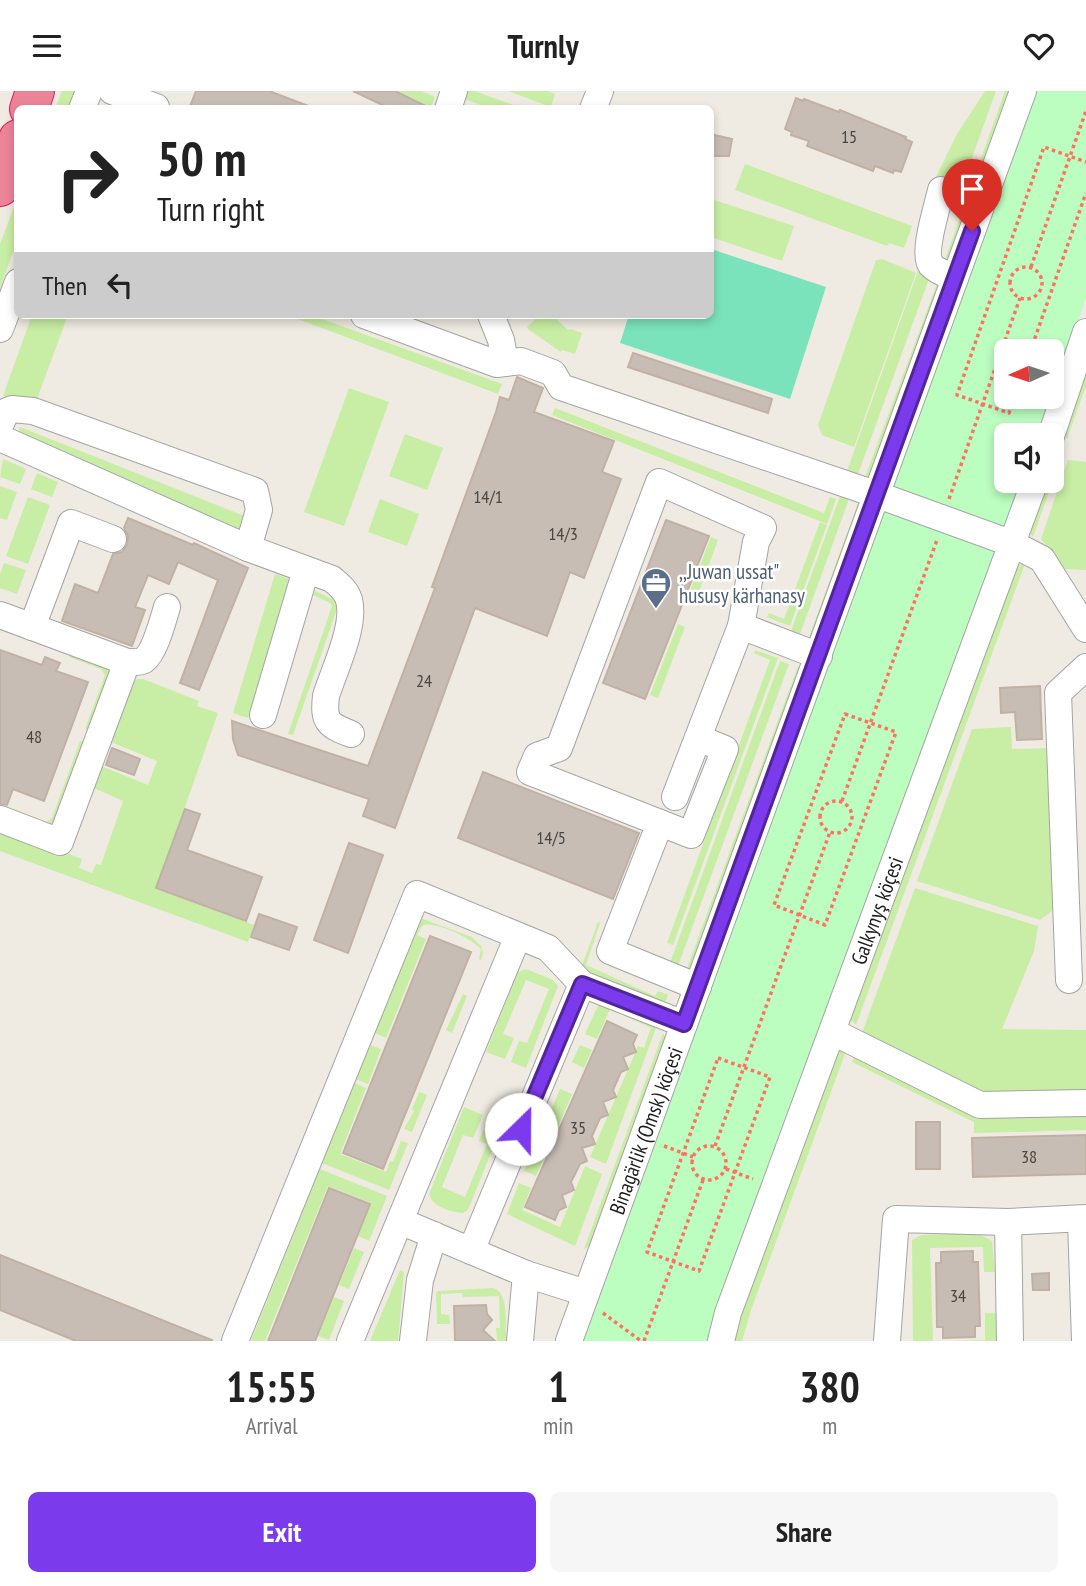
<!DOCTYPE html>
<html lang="en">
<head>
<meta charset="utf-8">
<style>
  body { margin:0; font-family:"PT Sans Narrow",sans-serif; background:#f6f6f6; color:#222; height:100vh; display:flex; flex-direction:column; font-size:26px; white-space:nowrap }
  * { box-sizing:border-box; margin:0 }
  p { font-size:23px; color:#767676 }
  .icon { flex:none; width:38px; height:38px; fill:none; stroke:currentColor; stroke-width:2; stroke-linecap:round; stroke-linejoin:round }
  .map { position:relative; height:1250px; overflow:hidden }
  .sheet { display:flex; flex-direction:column; background:#fff; flex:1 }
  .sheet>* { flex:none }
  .banner { position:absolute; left:14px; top:14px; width:700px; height:214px; border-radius:10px; box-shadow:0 4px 10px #0003; background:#fff; color:#222; overflow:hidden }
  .needle { width:46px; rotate:267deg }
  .buttons { position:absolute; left:994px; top:248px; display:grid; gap:14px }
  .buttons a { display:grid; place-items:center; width:70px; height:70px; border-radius:10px; background:#fff; box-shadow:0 4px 10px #0003; font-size:35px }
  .pin { position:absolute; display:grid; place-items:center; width:60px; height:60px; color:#fff; margin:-72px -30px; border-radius:50% 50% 50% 0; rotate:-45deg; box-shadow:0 0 7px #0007 }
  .pin .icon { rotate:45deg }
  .me { position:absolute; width:77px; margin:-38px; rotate:23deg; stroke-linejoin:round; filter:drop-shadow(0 0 5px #0008) }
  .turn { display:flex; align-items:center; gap:24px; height:147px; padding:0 28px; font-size:32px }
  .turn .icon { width:91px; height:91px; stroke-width:2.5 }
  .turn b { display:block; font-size:49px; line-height:60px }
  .then { display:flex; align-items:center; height:66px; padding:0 28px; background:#0003; gap:14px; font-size:26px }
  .eta { display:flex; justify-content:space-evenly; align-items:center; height:119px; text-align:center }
  .eta b { font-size:42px; font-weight:700; line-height:49px }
  .primary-button { display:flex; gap:14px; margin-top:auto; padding:14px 28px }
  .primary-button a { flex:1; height:80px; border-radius:10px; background:#7c3aed; color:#fff; font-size:28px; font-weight:700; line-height:80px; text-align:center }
  .primary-button a+a { background:#f6f6f6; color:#222 }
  header { display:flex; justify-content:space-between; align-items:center; height:91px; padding:0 28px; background:#fff; font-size:32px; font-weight:700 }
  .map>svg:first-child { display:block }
  .grass { fill:#c8eda4 }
  .park { fill:#bcfdc0 }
  .pitch { fill:#7be3bb }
  .building { fill:#c7bdb5; stroke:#c1b1a4; stroke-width:2 }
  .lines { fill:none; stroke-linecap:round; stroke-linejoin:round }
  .minor-casing { stroke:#a4a4a4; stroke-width:28 }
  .highway-casing { stroke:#e3195f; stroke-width:40 }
  .path { stroke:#ff7263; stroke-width:3.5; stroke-dasharray:3.5 3.5; stroke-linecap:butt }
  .minor { stroke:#fff; stroke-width:26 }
  .highway { stroke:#ec8498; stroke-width:38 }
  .route-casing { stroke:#51269a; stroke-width:18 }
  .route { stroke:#7c3aed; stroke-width:12 }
  .labels { text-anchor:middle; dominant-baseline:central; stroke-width:5; stroke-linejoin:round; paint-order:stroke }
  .number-label { font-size:18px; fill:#484543 }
  .service-label { font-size:21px; fill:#4e5e75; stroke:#fff; text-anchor:start }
  .street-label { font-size:21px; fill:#1d1d1d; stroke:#fff }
</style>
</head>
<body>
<header><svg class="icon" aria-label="menu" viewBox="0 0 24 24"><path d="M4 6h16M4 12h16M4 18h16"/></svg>Turnly<svg class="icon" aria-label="heart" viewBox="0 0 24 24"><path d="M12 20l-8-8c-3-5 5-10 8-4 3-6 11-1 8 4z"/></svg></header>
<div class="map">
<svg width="1086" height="1250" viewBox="0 0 1086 1250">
  <rect width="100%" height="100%" fill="#efebe2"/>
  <path class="grass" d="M62,0H75L68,17L55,18Z
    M397,0H422L435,6L431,16Z
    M464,0H475L522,17H489L462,7Z
    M508,0H548L555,3L551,16Z
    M985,0H996L960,100L934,90L957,43Z
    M1005,0H1012L949,169L944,171Z
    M745,73L912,135L904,157L889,152L887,155L735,99Z
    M17,108V150L0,197V153Z
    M711,108L794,135L782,170L711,146Z
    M882,168L916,182L854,356L822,344L818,334L876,169Z
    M918,180L930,185L858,383L847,380Z
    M938,190L941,193L872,385L865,386Z
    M32,224H68L34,316L3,305Z
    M287,224H311L502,293L498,303Z
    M540,224H552L568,239L571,238L582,242L575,263L562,259L561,261L529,239L527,236Z
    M1086,271V295L1067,348L1064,343Z
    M349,297L389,311L344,435L304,421Z
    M555,317L824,422L830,406L836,408L827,433L552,324Z
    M20,336L247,426L241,440L17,345Z
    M405,343L443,357L427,399L389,385Z
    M1061,367L1033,446L1029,441L1045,390H1052V371Z
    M3,368L26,378L20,393L0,386Z
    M1068,369L1086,371V479L1065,478L1041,448Z
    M37,382L58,391L52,406L31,398Z
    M0,395L17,401L7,429L0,427Z
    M840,405L849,408L800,543L791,540Z
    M28,406L50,414L28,473L6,465Z
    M380,408L419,423L407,455L368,441Z
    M858,412H860L812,546H809Z
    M820,431L827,434L790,535L767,526L769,522L784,528Z
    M711,446L718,449L695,511L687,508Z
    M1026,470L856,934L851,929L850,924L1015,476Z
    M4,472L26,479L17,503L0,497V483Z
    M275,483L289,488L248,627L233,622Z
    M315,500L334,509L337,518L293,644L288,643L332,515L330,512L313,504Z
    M678,533L685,536L658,607L650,604Z
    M755,559L778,567L673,854L667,852L770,569L754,562Z
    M71,561L104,573L111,584L90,639L85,638L105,584L101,578L69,566Z
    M780,570L789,573L678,875L670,872Z
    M798,575L800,578L693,880L687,877Z
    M137,588H143L199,610L197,615L218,622L156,798L254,834L248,851L0,760V737L82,768L79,777L92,782L96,773L101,774L123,710L94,697L101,675L148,694L157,670L111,651L133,591Z
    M1011,636L1012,658L1052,657L1056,817L1040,829L917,790L972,638Z
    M80,650L86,652L58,729L47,737L4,721L6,715L47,731L52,727Z
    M915,797L1038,835L1034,860L1002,938L1086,939V1001L980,1002L862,942Z
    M423,828L472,846L481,855L483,862L481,869L479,868L481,858C471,847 436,830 423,834L417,844L426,848L386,947L375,942L419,829Z
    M598,831L600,832L586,874L655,905L658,900L668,904L664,914L581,877Z
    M526,878L553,889L558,895L526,977L511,971L519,950L527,952L549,898L526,889L503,943L514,947L505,968L486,961L518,881Z
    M463,903L467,905L452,942L446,939Z
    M599,912L657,934L606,1073L590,1066L638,955L644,957L651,937L610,918L597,948L585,943Z
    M663,942L666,948L590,1155L584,1158Z
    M370,954L381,958L368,993L356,988Z
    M580,954L592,959L584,977L572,971Z
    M842,959L846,960L751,1219L742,1250H733L743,1216L837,961Z
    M855,964L980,1025L1086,1023V1039L974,1042V1031L852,971Z
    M355,992L366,997L340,1063L386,1081L390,1070L393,1071L401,1050L408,1052L389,1099L322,1072Z
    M560,998L572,1003L558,1036L546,1031Z
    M419,1001L427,1004L412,1041L404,1038L414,1020L412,1018Z
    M464,1016L483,1024L473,1047L463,1044L442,1096L465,1106L487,1053L479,1050L488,1026L503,1032L468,1119L463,1122C451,1121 432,1116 429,1103Z
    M540,1045L552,1050L536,1085L524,1080Z
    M585,1075L602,1083L575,1155L507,1123L519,1092L531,1097L522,1119L560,1136Z
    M320,1078L387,1105L369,1150L358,1145L371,1112L328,1095L265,1250H251Z
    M977,1142L992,1150L995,1181H984L983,1156L930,1157L933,1250H913L912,1149L922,1144Z
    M354,1157L364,1161L349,1198L339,1194Z
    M400,1179L404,1181L398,1250H370Z
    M493,1197C510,1202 505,1235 506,1250H497L496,1237H500L499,1205L463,1206L462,1202L441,1203V1223L449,1224L450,1233H437L436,1202L438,1200Z
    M334,1206L344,1210L329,1249L318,1245Z
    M985,1222H996L997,1250H952L985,1249Z"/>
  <path class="park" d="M1036,0H1086V207L1052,306V261H1006V306H1052L1038,345H1006V390H1023L711,1250H582Z"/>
  <path class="pitch" d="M711,158L826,196L790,308L620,252L629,224H710Z"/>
  <path class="building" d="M196,0H269L311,16L189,18Z
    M353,0H395L432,18H391Z
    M796,7L803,10L804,8L839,21L840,19L906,46L905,48L912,51L901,81L894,79L893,82L875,75L873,80L807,55L809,50L791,44L792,41L785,38Z
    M710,43L732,48L729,65H710Z
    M633,262L772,308L768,322L628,276Z
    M517,286L543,297L534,321L614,350L602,381L621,388L584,487L570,481L547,545L475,517L395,737L363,725L369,708L238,664L233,648L232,630L368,675L435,497L432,496L496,321L500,306L509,309Z
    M128,427L193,454L194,452L248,477L199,599L180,592L218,489L178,471L169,493L148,484L135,516L145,519L132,555L62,530L75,493L98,502L113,463L122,461L127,454L128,445L124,437Z
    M666,429L709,445L645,608L603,592Z
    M0,559L42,574L45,566L60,572L56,580L88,591L44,710L13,698L7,714L0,713Z
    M1040,595L1042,648L1017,649L1015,621L1001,622L1000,597Z
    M112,657L140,668L134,684L106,674Z
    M483,681L639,742L613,808L458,747Z
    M185,718L200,723L187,759L262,786L246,830L156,797Z
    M349,752L383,764L348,862L314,849Z
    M259,823L297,836L289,859L251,846Z
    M430,845L471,861L383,1078L343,1062Z
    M607,930L637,944L633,953L636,961L623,966L628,978L621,981L613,999L616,1006L603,1011L608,1024L600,1027L592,1045L595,1053L582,1057L587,1070L580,1073L571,1091L574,1099L562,1104L566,1116L559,1119L555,1129L525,1116Z
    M916,1031H940V1078H916Z
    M1086,1044V1083L973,1086L972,1047Z
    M329,1097L370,1113L315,1250H268Z
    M973,1160V1171H978L980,1235H975V1246L943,1247V1236H937L936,1172H941V1161Z
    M0,1164L212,1249L211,1250H76L0,1219Z
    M1049,1182V1199H1033L1032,1183Z
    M486,1214L487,1223L492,1229L483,1239L495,1250H455L454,1215Z"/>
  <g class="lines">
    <g class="minor-casing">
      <g id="minor">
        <path d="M112,0L156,16"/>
        <path d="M82,18L89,0"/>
        <path d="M448,18L454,0"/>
        <path d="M593,18L600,0"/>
        <path d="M941,99C938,114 922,161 931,174C936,180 948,184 955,187"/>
        <path d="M364,224L497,273L521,270L553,282L561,296L878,404L1013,453L1042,468L1086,538"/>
        <path d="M491,224L501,249L505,272"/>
        <path d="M0,238L18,191"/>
        <path d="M0,334L7,320L12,318L33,320L255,400L259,419L248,457"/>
        <path d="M1051,345L1086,241"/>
        <path d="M0,347L248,457L332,488C339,494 346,499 349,509C356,535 334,579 326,605C323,631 328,634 351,643"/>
        <path d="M0,524L127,571C133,571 139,572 144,569C155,561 163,529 167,516"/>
        <path d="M32,536L71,432L113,448"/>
        <path d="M263,624L306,479"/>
        <path d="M698,647L725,658L691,744L530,681L537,665L559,657L659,391L763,437L756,451L741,535"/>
        <path d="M675,706L741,535L819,565"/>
        <path d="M0,728L60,751L127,571"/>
        <path d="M660,732L610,860L698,896"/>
        <path d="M1069,889L1058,602L1086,576"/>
        <path d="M582,893L684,933"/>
        <path d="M833,941L980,1014L1086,1012"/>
        <path d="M1081,1129L1085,1250"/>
        <path d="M400,1130L526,1183L586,1202"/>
        <path d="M1008,1131L1010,1250"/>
        <path d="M235,1250L417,803L548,857L582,893L471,1160"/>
        <path d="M350,1250L518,845"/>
        <path d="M413,1250L420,1189L434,1144"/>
        <path d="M520,1250L526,1183"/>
        <path id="s1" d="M569,1250L1023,0"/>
        <path id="s2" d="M721,1250L728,1222L1035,390"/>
        <path d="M887,1250L896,1128L1008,1131L1086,1127"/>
      </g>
    </g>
    <g class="highway-casing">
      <path id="highway" d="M29,18L35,0
        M0,96L18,48"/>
    </g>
    <path class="path" d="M1010 192a16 16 0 1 1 32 0a16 16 0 1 1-32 0Z
      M1031,176L1086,20
      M1030,261L1086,102
      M1014,306L1009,322L957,304L1044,56L1086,71
      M949,408L1020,207
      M845,623L896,641L825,834L774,814Z
      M820 726a16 16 0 1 1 32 0a16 16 0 1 1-32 0Z
      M842,710L937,449
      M718,967L770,986L699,1180L647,1161Z
      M692 1072a17 17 0 1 1 34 0a17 17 0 1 1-34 0Z
      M664,1055L693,1066
      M715,1055L830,741
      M726,1078L753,1088
      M603,1222L641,1250
      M644,1250L703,1089"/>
    <use href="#minor" class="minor"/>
    <use href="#highway" class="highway"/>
  </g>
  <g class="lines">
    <g class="route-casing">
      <path id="route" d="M521,1038L582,893L684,933L972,140"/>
    </g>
    <use href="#route" class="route"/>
  </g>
  <defs>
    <g id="office-pin" transform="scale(1.575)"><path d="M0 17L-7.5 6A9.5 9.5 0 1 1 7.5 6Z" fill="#5c6f8a" stroke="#fff"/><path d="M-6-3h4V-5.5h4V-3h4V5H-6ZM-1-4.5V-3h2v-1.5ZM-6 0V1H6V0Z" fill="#fff"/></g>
  </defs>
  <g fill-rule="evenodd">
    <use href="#office-pin" x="656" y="492"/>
  </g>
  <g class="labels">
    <g class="number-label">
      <text x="849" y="45">15</text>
      <text x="488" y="405">14/1</text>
      <text x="563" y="442">14/3</text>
      <text x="424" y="589">24</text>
      <text x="34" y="645">48</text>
      <text x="551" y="746">14/5</text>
      <text x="578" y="1036">35</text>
      <text x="1029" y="1065">38</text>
      <text x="958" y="1204">34</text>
    </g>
    <g class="service-label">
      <text x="679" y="480">,,Juwan ussat"<tspan x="679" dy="24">hususy kärhanasy</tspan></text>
    </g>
    <g class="street-label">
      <text stroke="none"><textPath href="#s2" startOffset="458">Galkynyş köçesi</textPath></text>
      <text stroke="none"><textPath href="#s1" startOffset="224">Binagärlik (Omsk) köçesi</textPath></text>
    </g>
  </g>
</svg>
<div class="buttons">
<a><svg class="needle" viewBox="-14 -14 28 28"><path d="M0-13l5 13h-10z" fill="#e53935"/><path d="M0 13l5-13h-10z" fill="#767676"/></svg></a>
<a><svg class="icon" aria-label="sound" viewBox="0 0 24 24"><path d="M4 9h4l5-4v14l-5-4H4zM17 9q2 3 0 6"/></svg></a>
</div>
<div class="pin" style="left:972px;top:140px;background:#d93025"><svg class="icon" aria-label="arrive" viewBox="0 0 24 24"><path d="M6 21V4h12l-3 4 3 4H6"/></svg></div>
<svg class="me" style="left:521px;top:1038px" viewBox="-20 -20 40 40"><circle r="19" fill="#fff"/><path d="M0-13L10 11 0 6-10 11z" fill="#7c3aed"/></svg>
<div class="banner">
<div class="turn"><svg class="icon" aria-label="right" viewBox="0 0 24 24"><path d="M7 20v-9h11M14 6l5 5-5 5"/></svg><div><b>50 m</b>Turn right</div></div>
<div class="then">Then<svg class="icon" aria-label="left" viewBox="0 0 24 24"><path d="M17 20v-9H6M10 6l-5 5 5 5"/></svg></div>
</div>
</div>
<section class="sheet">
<div class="eta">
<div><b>15:55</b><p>Arrival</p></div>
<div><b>1</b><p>min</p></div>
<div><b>380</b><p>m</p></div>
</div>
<div class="primary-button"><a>Exit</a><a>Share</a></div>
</section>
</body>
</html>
